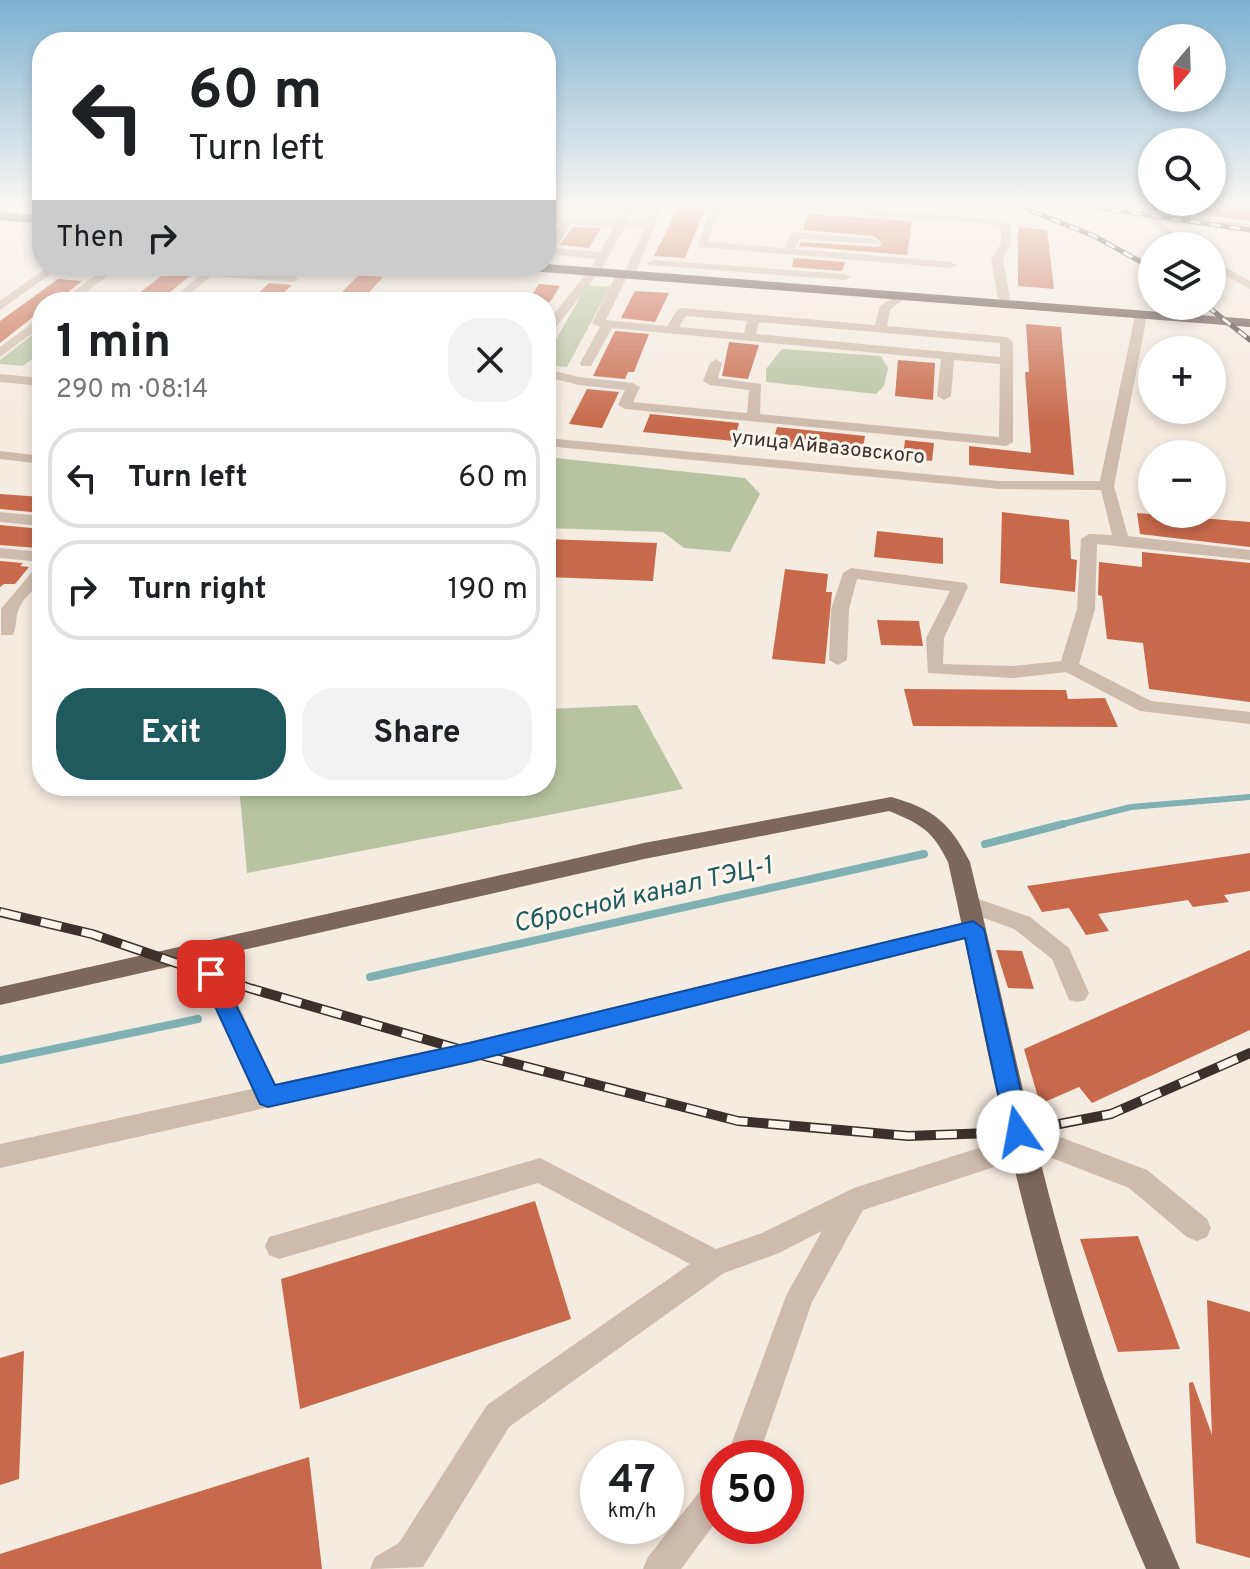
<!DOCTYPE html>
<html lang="en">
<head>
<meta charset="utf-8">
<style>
  body { margin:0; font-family:Overpass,sans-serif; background:#f2f2f2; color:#202124; height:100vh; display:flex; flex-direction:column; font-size:30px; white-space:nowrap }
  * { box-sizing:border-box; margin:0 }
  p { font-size:26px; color:#757577 }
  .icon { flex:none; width:44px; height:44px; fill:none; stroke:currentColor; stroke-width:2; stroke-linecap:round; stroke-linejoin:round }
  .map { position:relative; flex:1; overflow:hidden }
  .sheet { position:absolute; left:32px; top:292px; width:524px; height:504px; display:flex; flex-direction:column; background:#fff; border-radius:32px; box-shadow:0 4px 12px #0003 }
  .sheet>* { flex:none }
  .hud { position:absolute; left:32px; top:32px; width:524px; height:244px; border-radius:32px; box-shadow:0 4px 12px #0003; background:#fff; color:#202124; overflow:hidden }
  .needle { width:52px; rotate:199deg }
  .controls { position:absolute; left:1138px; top:24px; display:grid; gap:16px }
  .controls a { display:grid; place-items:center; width:88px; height:88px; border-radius:50%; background:#fff; box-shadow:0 4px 12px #0003; font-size:40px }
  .speed { position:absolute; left:580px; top:1440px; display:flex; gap:16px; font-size:40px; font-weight:700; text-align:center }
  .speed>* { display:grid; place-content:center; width:104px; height:104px; border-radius:50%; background:#fff; box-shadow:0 4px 12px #0003; line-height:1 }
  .speed small { font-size:20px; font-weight:400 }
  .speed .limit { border:12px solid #d22; background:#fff; color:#111 }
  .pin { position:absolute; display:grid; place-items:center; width:68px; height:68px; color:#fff; margin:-34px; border-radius:16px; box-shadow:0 4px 12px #0006 }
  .me { position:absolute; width:88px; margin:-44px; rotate:348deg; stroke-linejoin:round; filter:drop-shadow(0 0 6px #0008) }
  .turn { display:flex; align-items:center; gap:28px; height:168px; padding:0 24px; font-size:36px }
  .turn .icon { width:104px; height:104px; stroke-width:2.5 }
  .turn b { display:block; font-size:56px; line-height:68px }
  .then { display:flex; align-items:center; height:76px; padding:0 24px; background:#0003; gap:16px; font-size:30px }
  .round { display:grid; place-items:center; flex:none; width:84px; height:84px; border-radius:32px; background:#f2f2f2 }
  .head { display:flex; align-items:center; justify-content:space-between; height:136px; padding:0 24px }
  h1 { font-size:48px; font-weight:700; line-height:60px }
  .action { display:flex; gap:16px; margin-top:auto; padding:16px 24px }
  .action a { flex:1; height:92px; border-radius:32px; background:#1f5a5e; color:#fff; font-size:32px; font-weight:700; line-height:92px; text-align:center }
  .action a+a { background:#f2f2f2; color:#202124 }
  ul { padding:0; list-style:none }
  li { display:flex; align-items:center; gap:24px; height:100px; margin:0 16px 12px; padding:0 8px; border:4px solid #e0e0e0; border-radius:32px }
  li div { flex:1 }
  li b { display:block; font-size:30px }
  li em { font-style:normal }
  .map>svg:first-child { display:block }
  .green { fill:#b8c4a0 }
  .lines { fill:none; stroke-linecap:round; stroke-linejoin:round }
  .stream-far1 { stroke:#7fb0b2; stroke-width:6 }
  .stream { stroke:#7fb0b2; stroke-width:8 }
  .building { fill:#c8694b }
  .minor { fill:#cdbbac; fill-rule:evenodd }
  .major { fill:#7d675c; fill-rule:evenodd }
  .highway { fill:#5c4a42; fill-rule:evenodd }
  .rail-far1-casing { stroke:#3b302b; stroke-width:5 }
  .rail-casing { stroke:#3b302b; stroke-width:10 }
  .rail-far1 { stroke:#fbf5ee; stroke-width:3; stroke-dasharray:10; stroke-linecap:butt }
  .rail { stroke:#fbf5ee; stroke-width:7; stroke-dasharray:21; stroke-linecap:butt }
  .route { fill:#1a73e8; stroke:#114b97; stroke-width:2 }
  .labels { text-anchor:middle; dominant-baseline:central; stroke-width:6; stroke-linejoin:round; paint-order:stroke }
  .far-street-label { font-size:20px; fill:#3b302b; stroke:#fbf5ee }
  .water-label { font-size:26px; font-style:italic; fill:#1f5a5e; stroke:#fbf5ee }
</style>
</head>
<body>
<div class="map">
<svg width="1250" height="1569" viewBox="0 0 1250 1569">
  <rect width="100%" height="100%" fill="#f4ebe1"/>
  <path class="green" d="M587,285L610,287L567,367L546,365V357Z
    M42,327V351L23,366L0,364V360Z
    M782,349L881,356L888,368L884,386L876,394L766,382V369Z
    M546,457L745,478L760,494L730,552L684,548L663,532L546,528Z
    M637,705L683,789L247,873L239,786H546V709Z"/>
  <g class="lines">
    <path class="stream-far1" d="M1055,826L1131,807L1250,797"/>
    <path class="stream" d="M985,844L1063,824
      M370,977L924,854
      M0,1060L198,1019"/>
  </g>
  <path class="building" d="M680,204H707L685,258L654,256Z
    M1185,204H1250V221L1193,213Z
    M808,214L912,221L907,255L799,246L801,242L878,247L882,243L874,236L803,230Z
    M573,227L601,228L589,248L560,245Z
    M1018,227L1047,230L1054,289L1018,286Z
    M794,258L845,262L842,271L792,267Z
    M174,266H202L158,302H128Z
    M359,275L383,277L364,298L339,295Z
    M58,279L82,281L56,302H42V310L0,343V321Z
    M269,283L292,285L274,302H249Z
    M539,284L560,286L550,302H527Z
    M635,291L669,293L655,322L621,318Z
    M1026,324L1061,327L1074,475L969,465V446L1031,453L1025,372H1029Z
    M615,331L649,334L634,372H628L625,379L593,376Z
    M729,342L759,345L748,379L722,376Z
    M898,360L935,363L933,400L895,396Z
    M587,389L619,392L602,428L569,424Z
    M650,414L739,423L734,441L643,432Z
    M777,427L865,436L862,454L772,445Z
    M905,440L934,443L932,461L903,458Z
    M0,494L42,497V513L0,509Z
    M1002,512L1069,520L1071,559L1077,560L1075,592L1000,583Z
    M1137,513L1250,522V547L1140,534Z
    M0,525L42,529V543L37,548L0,545Z
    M877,531L943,538V564L874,557Z
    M546,539L657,543L653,581L546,577Z
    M1142,552L1250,563V702L1149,689L1143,643L1107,639L1102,596L1098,595L1099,562L1142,567Z
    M0,561L23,563L20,566L29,567L15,584H4L0,587Z
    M785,569L828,574L826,592H832L825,664L772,659Z
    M877,620L919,621L923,646L881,645Z
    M904,689L1066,690L1068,699L1105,698L1118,727L913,726Z
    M1250,853V891L1224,895L1229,902L1193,907L1188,900L1098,914L1109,931L1086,935L1069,908L1042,912L1027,886Z
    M996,950L1022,951L1034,989L1008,988Z
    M1250,950V1030L1092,1103L1079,1087L1040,1104L1024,1049Z
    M535,1201L571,1319L300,1409L281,1279Z
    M1138,1236L1180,1349L1118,1352L1080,1239Z
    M1207,1300L1250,1312V1558L1196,1543L1189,1383L1193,1382L1212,1435Z
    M24,1351L19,1479L0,1485V1358Z
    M309,1457L322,1569H0V1554Z"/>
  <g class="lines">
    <path class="minor" d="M0,204H10L0,210Z
      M627,204H637L628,221L646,222L654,204H664L636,271L626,269L644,228L625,227L602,268L592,266L597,259L546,254V244L552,235L546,234V228L556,229L569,218L618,220ZM572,224L614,226L600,252L554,248Z
      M711,204H721L708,242L785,248L790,235L795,232L874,239L879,242L878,244L799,239L795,249L951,262L957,265L951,268L698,247Z
      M749,204H796L989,218L1010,225L1011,243L1003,260L1010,298L1004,302L998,298L991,260L1001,243V229L988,224L754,207Z
      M1131,204H1142L1188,246H1177Z
      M1171,204H1181L1191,216L1250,224V230L1184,221Z
      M653,260L845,274L851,277L845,280L649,265L647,263Z
      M1212,260L1250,281V289L1212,268Z
      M49,266H62L0,310V301Z
      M107,266H120L73,302H60Z
      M208,269L293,276L299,279L293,282L211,276L181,302H168Z
      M589,270L599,272L550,335L546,336V324Z
      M622,272L628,275L606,320L667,326L678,309L682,308L875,325L880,306L900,293L906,297L890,310L887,326L1007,337L1013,342V442L1006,446L625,409L618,405L625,390L579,385L546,377V369L579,377L633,383L640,387L633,402L747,413L749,390L710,385L703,381L710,363L716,359L722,363L718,378L761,384L760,414L999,437L1000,364L954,360L951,396L944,400L937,396L941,359L612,328L591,366H581L580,363L600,327L592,323L616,275ZM686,316L747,321L744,333L679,327ZM759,322L1000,343V357L756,334Z
      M420,296L448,302H416V298Z
      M1141,312L1147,316L1114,486L1128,536L1250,550V560L1097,544L1095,609L1079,664L1151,701L1250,712V724L1140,711L1066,672L1013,678L928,673L926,638L950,591L857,579L849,609L847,660L838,665L829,660L831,609L843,573L851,568L966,583L968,587L944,638L943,664L1013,666L1061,661L1077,609L1081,539L1089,534L1112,535L1101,490L1000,489L546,446V438L1000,481H1100L1135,316Z
      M42,316V326L0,357V347Z
      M0,374L42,378V386L0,382Z
      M0,451L42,456V464L0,459Z
      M0,512L42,516V526L0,522Z
      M0,548L42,552V562L0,558Z
      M42,565C42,591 27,590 19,609C15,617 17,627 13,635H1V609L36,567Z
      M970,896L1030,917L1069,948L1089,993L1085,1000L1077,1002L1069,1000L1052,959L1014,929L962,910L959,904L962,898Z
      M973,920L981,923L984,929L981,935L469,1062L0,1168V1144L252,1089L192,952L195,946L203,943L211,946L214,952L275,1084L469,1042Z
      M1047,1132L1147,1170L1207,1219L1211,1228L1207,1237L1197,1241L1187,1237L1129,1188L1047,1156L1022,1158L863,1210L812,1302L758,1458H726L786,1296L822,1231L779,1253L724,1273L509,1427L423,1567L370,1569L375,1557L399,1543L487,1405L690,1264L538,1183L279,1259L269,1255L265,1246L269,1237L540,1158L716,1249L762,1233L854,1188L1022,1134Z
      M718,1477V1519L681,1569H643L648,1557L707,1482Z"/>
    <path class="major" d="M891,797C934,809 950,823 970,862C1010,1027 1042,1193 1096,1355C1120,1428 1150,1498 1180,1569H1146C1079,1417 1033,1256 997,1094C979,1017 966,939 948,862C933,831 921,824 889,811L644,859L0,1005V987L644,843Z"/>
    <path class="highway" d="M0,212L42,216V224L0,220Z
      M546,264L1250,319V327L517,270L510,266Z"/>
    <g class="rail-far1-casing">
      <path id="rail-far1" d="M1014,204L1094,236L1152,268
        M1072,204L1250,230
        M1207,306L1250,340"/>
    </g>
    <g class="rail-casing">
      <path id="rail" d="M0,912L92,934L249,988L469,1052L738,1121L908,1136L1018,1132L1111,1114L1250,1053"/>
    </g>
    <use href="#rail-far1" class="rail-far1"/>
    <use href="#rail" class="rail"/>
  </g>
  <linearGradient id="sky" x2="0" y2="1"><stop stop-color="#7eb2d2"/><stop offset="0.48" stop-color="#faf6f2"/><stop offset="1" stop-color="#faf6f2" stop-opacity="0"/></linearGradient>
  <rect width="1250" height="424" fill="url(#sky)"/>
  <path class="route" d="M973,921L984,929L1030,1132L1026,1139L1018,1142L1009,1139L1006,1132L965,938L469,1062L268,1107L260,1104L200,974L203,968H218L275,1085L469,1043Z"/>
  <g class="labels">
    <g class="far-street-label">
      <text transform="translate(828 448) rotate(6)">улица Айвазовского</text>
    </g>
    <g class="water-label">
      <text transform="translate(643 896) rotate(-13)">Сбросной канал ТЭЦ-1</text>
    </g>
  </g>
</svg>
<div class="controls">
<a><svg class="needle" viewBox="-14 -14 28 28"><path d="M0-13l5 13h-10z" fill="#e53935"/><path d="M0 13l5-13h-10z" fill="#757577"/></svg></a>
<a><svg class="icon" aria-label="search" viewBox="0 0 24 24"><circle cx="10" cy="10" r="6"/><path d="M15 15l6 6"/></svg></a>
<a><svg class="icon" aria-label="layers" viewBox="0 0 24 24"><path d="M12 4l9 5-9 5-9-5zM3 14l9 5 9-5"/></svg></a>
<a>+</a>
<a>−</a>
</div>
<div class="speed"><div>47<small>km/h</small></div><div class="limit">50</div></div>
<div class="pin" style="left:211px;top:974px;background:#d93025"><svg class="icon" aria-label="arrive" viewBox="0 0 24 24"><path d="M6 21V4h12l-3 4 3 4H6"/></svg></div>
<svg class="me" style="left:1018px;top:1132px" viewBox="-20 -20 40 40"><circle r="19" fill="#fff"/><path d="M0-13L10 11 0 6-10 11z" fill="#1a73e8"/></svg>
<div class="hud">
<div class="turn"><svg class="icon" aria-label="left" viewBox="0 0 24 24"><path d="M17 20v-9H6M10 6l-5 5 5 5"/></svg><div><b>60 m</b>Turn left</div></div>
<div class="then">Then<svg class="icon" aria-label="right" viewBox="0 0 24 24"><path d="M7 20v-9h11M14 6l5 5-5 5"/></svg></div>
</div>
<section class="sheet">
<div class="head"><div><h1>1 min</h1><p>290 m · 08:14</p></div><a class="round"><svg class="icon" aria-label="close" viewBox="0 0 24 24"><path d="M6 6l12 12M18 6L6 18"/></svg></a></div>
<ul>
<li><svg class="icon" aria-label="left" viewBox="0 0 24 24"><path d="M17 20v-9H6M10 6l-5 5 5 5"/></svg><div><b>Turn left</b></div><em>60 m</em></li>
<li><svg class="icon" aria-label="right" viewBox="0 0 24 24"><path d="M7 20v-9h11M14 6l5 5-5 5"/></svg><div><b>Turn right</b></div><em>190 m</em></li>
</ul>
<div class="action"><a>Exit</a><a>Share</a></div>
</section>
</div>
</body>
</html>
